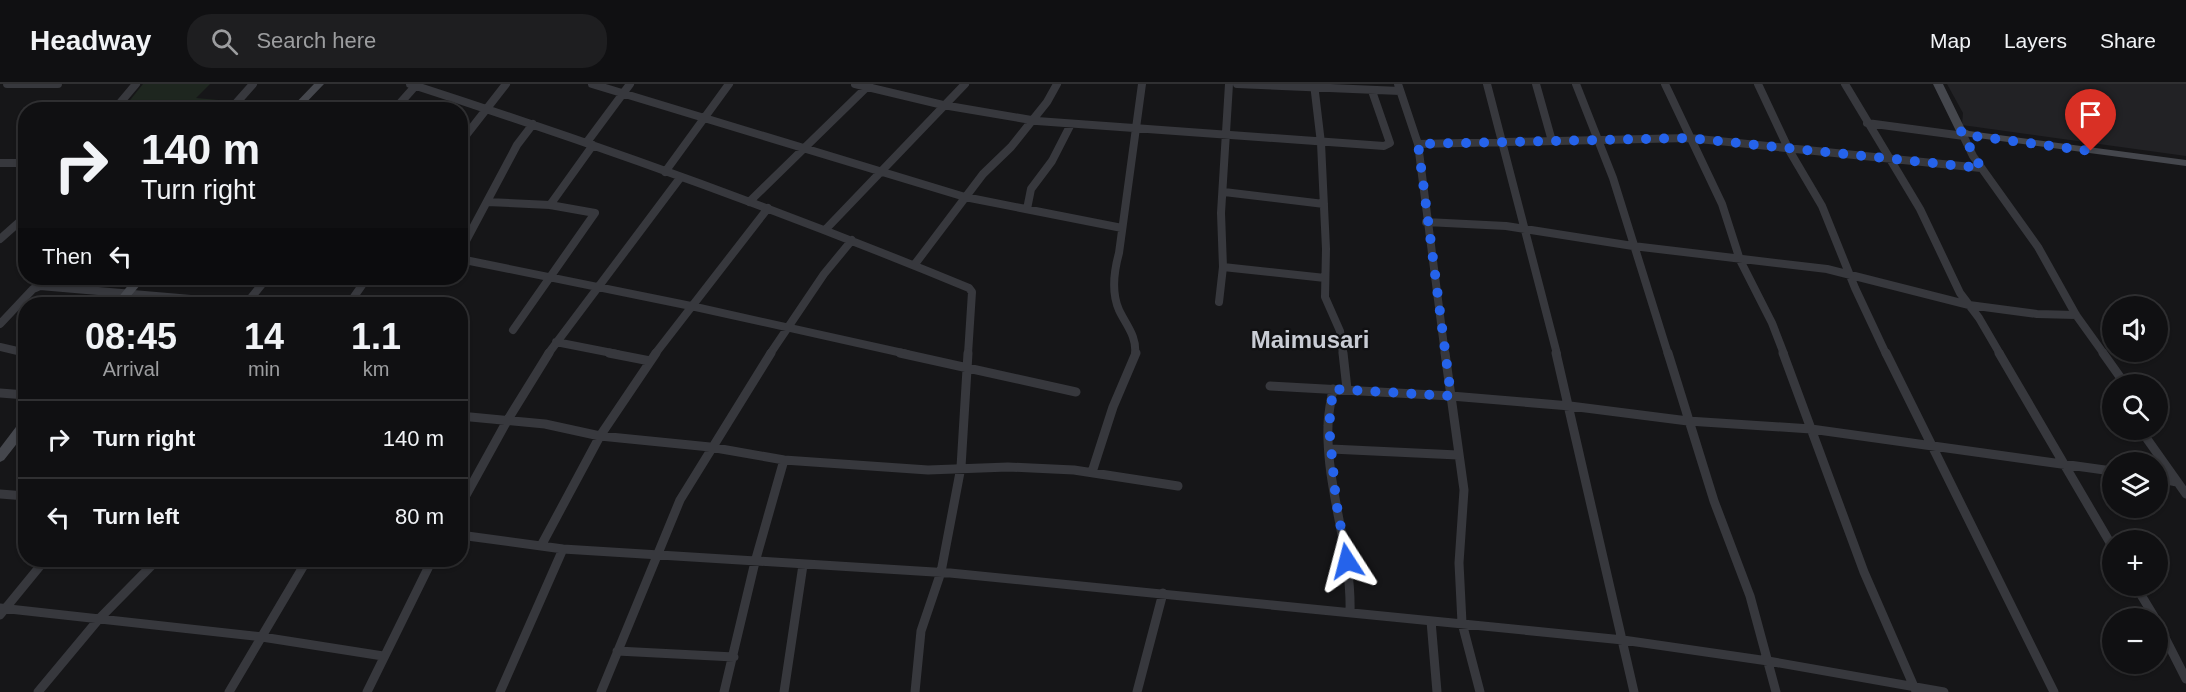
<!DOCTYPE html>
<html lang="en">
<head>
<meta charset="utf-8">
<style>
  body { margin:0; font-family:Arial,sans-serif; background:#1e1e20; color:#f1f3f6; height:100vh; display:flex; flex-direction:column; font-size:22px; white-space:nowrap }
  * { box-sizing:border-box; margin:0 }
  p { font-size:20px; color:#9c9d9f }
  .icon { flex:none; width:33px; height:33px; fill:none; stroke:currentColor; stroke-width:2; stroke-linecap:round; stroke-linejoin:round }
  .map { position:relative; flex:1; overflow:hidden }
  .sheet { position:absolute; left:18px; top:213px; width:450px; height:270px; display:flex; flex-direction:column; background:#101012; border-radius:24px; box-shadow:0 2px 4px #0004,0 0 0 2px #303032 }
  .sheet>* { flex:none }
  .banner { position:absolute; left:18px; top:18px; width:450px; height:183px; border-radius:24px; box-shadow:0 2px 4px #0004,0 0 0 2px #303032; background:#101012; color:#f1f3f6; overflow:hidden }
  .fabs { position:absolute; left:2102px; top:212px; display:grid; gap:12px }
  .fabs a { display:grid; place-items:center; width:66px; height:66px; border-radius:50%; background:#101012; box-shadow:0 2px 4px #0004,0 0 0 2px #303032; font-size:30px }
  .pin { position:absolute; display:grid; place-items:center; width:51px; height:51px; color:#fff; margin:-62px -26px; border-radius:50% 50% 50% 0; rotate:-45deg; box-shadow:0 0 6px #0007 }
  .pin .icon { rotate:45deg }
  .me { position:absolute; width:66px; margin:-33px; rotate:351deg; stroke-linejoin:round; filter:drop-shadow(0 0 4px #0008) }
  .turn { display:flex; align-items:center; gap:21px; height:126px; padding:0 24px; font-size:27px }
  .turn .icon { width:78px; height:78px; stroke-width:2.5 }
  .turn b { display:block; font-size:42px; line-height:51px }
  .then { display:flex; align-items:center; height:57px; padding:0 24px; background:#0003; gap:12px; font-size:22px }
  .eta { display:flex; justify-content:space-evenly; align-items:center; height:102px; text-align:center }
  .eta b { font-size:36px; font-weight:700; line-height:42px }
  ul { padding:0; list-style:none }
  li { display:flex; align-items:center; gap:18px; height:78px; padding:0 24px; border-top:2px solid #303032 }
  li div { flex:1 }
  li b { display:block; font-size:22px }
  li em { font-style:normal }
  header { display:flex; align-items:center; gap:36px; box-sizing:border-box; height:84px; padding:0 30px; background:#101012; border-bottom:2px solid #303032 }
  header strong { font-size:28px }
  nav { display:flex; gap:33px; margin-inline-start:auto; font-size:21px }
  .search { width:420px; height:54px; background:#1e1e20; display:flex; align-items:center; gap:15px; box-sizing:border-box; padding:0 21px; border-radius:24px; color:#9c9d9f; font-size:22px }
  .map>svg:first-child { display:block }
  .built { fill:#222225 }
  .green { fill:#1e261f }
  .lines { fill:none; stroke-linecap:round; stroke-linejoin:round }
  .street-far1 { stroke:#37383d; stroke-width:8 }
  .street { stroke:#37383d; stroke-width:9 }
  .secondary { fill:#45474d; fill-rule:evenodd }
  .route { stroke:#2563eb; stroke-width:10; stroke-dasharray:0 18 }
  .labels { text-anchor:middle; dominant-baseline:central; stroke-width:4.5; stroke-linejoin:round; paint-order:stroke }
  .district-label { font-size:24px; font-weight:bold; fill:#c9ccd4; stroke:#111113 }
</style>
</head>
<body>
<header>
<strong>Headway</strong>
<div class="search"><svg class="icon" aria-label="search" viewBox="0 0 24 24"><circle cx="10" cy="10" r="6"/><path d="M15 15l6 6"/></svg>Search here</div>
<nav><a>Map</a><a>Layers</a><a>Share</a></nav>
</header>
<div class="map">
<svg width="2186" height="608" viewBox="0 0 2186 608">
  <rect width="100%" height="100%" fill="#161618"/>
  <path class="built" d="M1947,0H2186V72L1962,41L1963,29Z"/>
  <path class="green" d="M143,0H210L196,14L230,17L222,25H123Z"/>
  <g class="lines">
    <path class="street-far1" d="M7,0H58
      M410,0C599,61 785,128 969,204L972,208L968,270
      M592,0L965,113L1122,144
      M855,0L943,21L1037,37L1384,62L1390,59L1372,7
      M1237,0L1400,7
      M1314,0L1321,59L1326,165L1325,213L1340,247L1343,270
      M1398,0L1418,60L1445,270
      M1487,0L1557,270
      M1536,0L1552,57
      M1576,0L1613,94L1668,270
      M1665,0L1722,120L1740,176L1772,239L1784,270
      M1758,0L1789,66L1822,122L1855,204L1886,270
      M1845,0L1920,125L1960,209L1979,234L2000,270
      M114,26L136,0
      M230,26L253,0
      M394,26L417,0
      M1867,39L1964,52
      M1961,47L1973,72L2038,163L2076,231L2104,270
      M587,58L630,0
      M460,59L506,0
      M1418,60L1689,54L1981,84
      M0,79H26
      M665,88L729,0
      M1224,108L1324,120
      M487,118L550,121L595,129L513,246
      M749,118L869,1
      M550,121L593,61
      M1027,125L1031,105L1052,77L1071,40
      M1426,138L1506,142L1633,162L1827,185L1969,221L2037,230L2076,231
      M826,145L965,0
      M0,155L26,132
      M460,168L517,61L533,40
      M460,175L691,222L907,270
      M915,180L983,90L1011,63L1047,18L1057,0
      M1223,183L1325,194
      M1219,218L1223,183L1221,129L1229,0
      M246,220L267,194
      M349,220L367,194
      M0,240L33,205L40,202L249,220
      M556,258L617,270
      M0,263L26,269
      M548,270L680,94
      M655,270L768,124
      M770,270L824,190L852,156
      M1135,270C1137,252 1126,241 1119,226C1111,208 1114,187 1119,169L1142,0"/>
    <path class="street" d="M609,269L650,277
      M900,269L1076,308
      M1343,269L1347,305
      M1445,269L1464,406L1459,479L1462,539L1480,608
      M1556,269L1634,608
      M1668,269L1714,417L1750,512L1776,608
      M1783,269L1864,488L1915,605
      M1886,269L2054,608
      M1999,269L2112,462
      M2103,269L2125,300
      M1270,302L1451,312L1570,322L1688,337L1811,345L2112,387
      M1333,305C1331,317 1328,330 1328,342C1326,405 1352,466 1350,529
      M0,309L26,311
      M460,332L545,340L600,352L710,363L784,376L928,386L1008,383L1074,386L1178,402
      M2140,345L2186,410
      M1331,365L1458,371
      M1092,388L1113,323L1136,269
      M2157,394L2177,398
      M0,410L26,412
      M460,422L507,337L549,269
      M460,451L563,465L950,489L1623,556L1768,577L1944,608
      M542,460L600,352L656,269
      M2135,501L2155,534
      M0,524L262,553L383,572
      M0,531L45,476
      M1431,537L1437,608
      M2157,538L2186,595
      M617,567L734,573
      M38,608L98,536L157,476
      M229,608L307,476
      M367,608L432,476
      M500,608L563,465
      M601,608L680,416L771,269
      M724,608L755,478L784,376
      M784,608L803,481
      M915,608L921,547L941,488L961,383L968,269
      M1137,608L1163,509"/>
    <path class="secondary" d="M314,0H324L299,26H289Z
      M1933,0H1943L1965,45L1969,47L2186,76V82L1963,52L1956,47Z
      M134,194H146L124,220H113Z
      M26,333V348L4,376L0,378V364L22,335Z"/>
  </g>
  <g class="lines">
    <path class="route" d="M1347,477L1336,417L1329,342L1333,305L1451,312L1418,60L1689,54L1981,84L1961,47L1973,52L2091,67"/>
  </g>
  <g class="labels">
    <g class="district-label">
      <text x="1310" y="255">Maimusari</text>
    </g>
  </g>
</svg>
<div class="fabs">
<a><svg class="icon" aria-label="sound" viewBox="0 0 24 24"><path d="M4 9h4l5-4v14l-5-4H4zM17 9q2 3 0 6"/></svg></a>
<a><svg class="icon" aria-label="search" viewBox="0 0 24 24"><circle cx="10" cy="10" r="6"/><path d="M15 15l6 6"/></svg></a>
<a><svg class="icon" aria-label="layers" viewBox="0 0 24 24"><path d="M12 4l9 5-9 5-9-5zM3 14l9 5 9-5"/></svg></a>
<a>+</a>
<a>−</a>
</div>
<div class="pin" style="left:2091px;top:67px;background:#d93025"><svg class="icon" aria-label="arrive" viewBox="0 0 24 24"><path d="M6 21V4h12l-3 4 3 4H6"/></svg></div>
<svg class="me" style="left:1347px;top:477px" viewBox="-20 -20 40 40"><path d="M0-17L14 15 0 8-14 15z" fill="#2563eb" stroke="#fff" stroke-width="4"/></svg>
<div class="banner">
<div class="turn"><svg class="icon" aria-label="right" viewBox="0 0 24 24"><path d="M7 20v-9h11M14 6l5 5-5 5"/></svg><div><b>140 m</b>Turn right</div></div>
<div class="then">Then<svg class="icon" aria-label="left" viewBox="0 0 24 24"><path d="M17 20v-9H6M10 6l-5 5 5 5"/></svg></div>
</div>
<section class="sheet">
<div class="eta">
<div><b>08:45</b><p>Arrival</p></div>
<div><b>14</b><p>min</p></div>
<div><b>1.1</b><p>km</p></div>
</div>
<ul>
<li><svg class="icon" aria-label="right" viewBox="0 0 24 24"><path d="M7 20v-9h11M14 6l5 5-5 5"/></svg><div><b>Turn right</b></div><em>140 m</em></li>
<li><svg class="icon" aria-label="left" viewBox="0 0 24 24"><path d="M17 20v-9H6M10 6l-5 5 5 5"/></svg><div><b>Turn left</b></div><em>80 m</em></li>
</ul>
</section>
</div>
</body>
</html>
